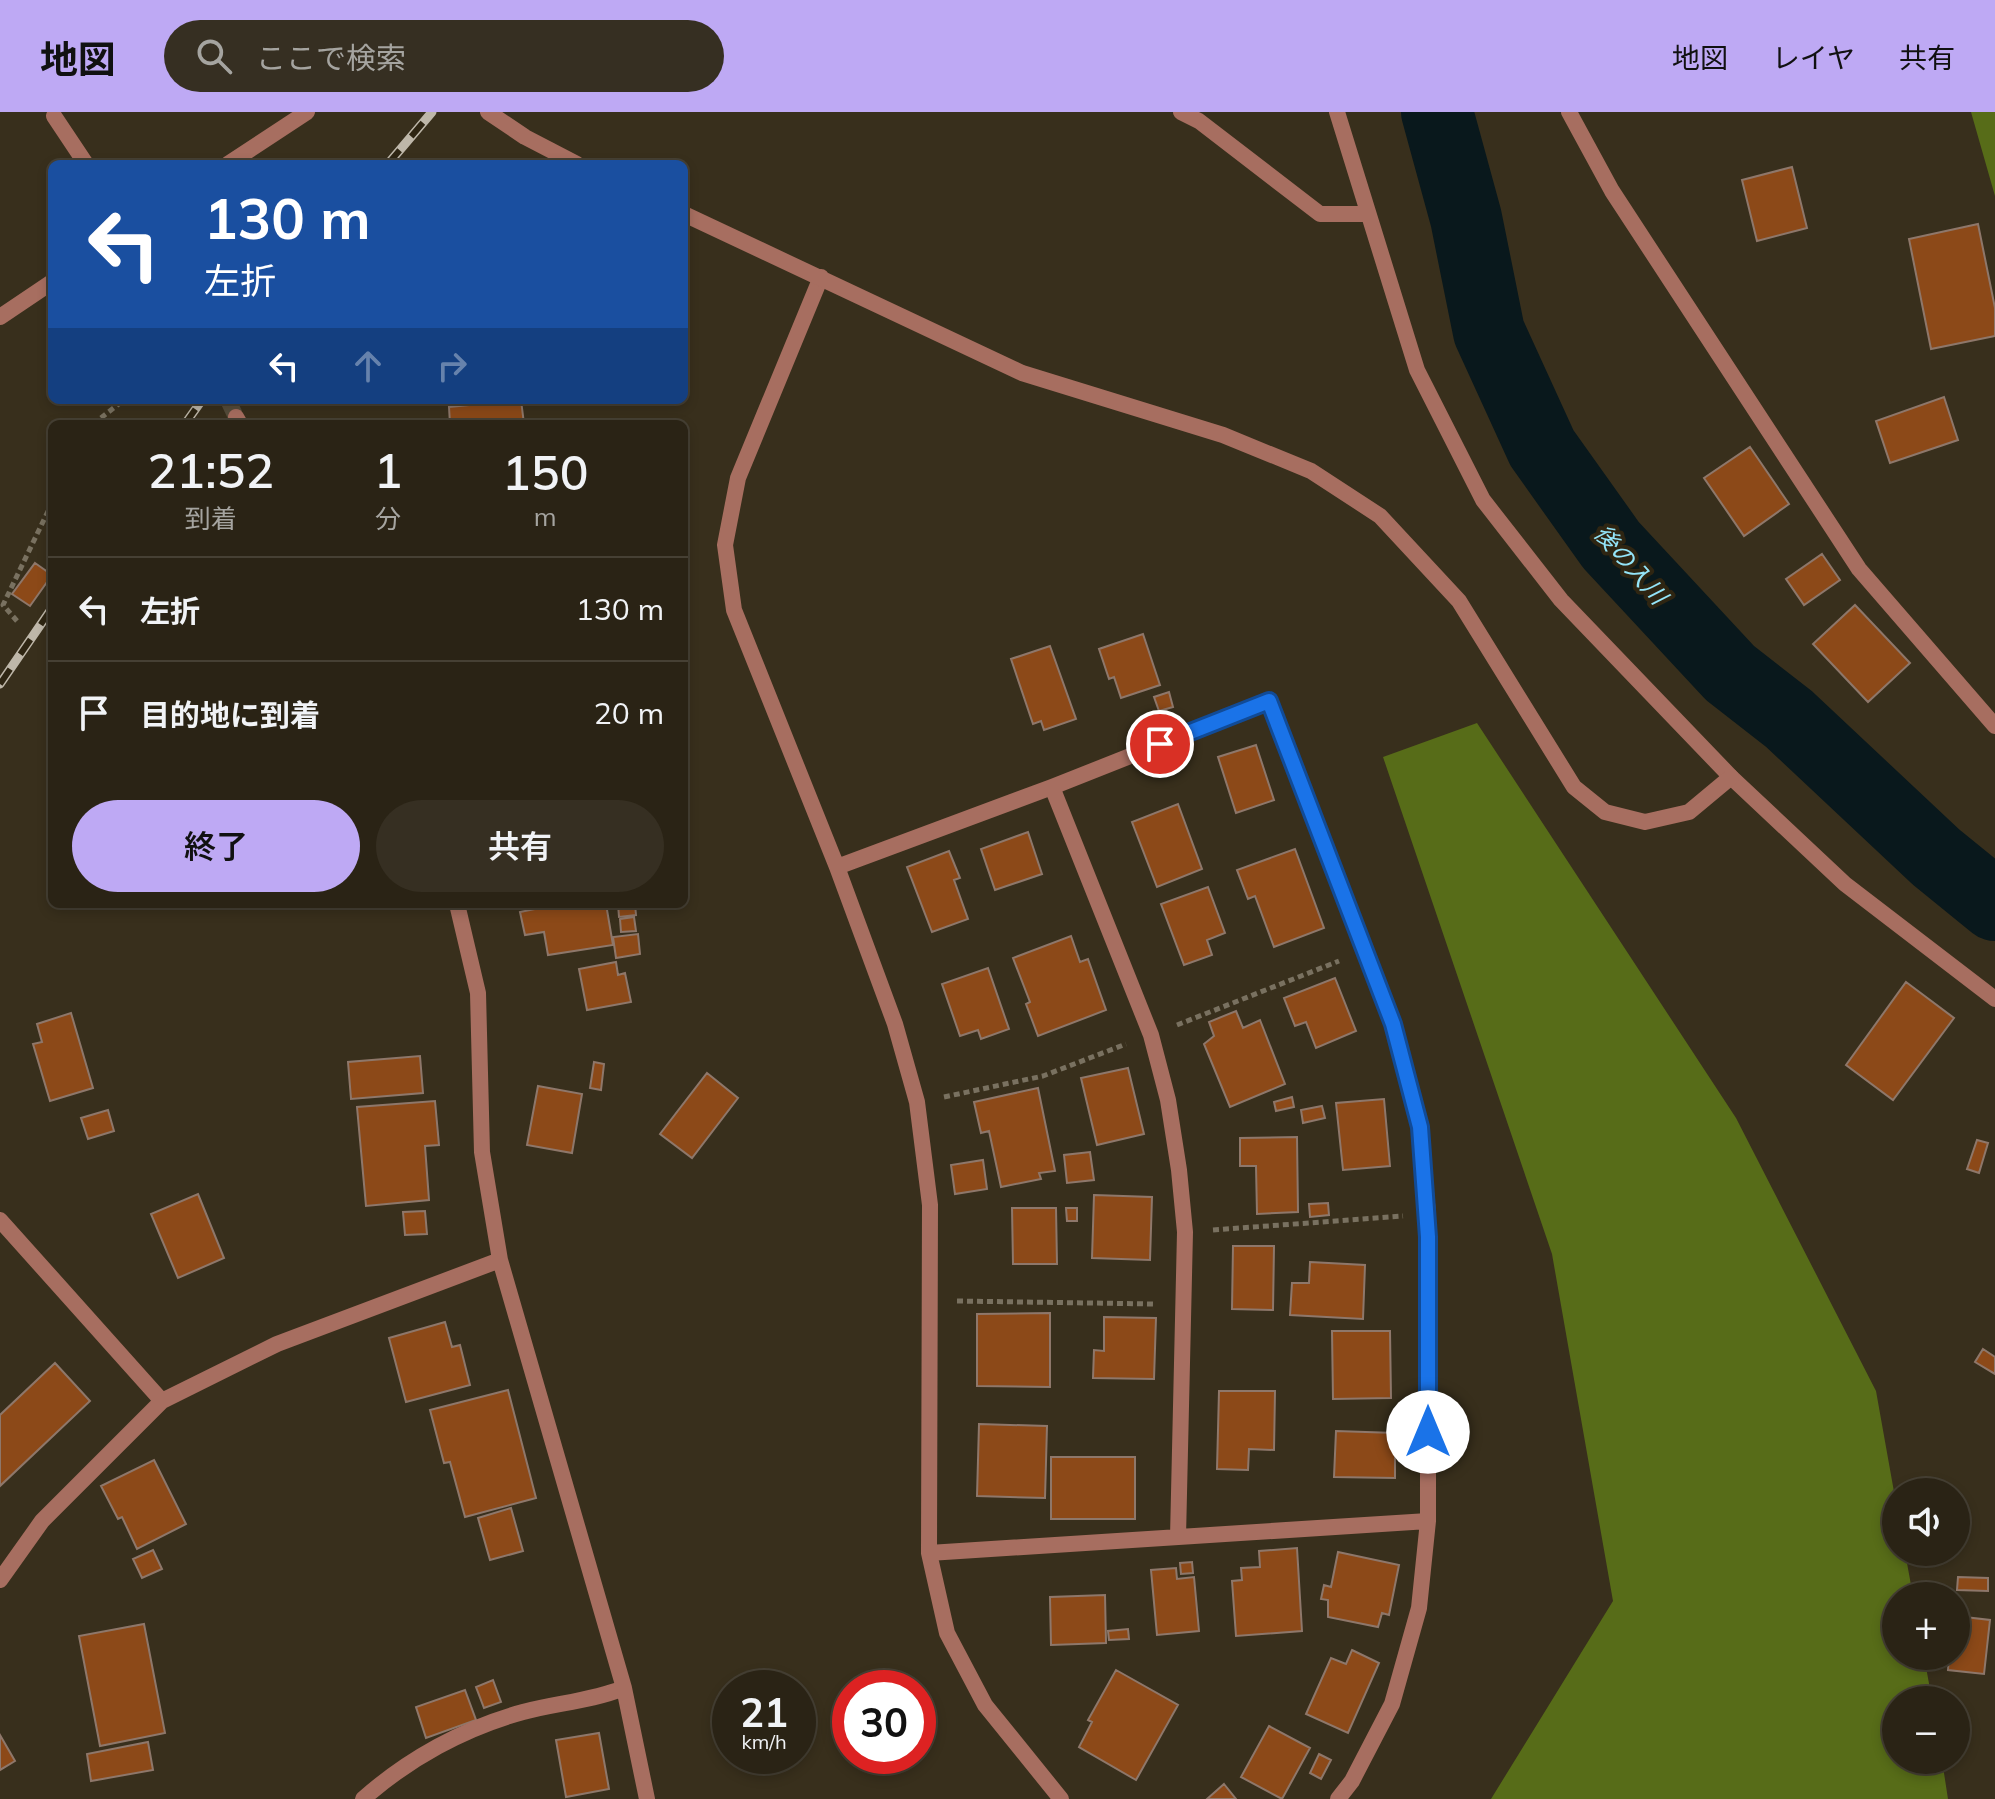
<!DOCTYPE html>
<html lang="ja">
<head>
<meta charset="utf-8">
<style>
  body { margin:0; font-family:Mulish,"Noto Sans JP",sans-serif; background:#362f22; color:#f1f3f6; height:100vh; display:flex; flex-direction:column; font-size:30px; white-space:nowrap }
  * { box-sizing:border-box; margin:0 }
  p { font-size:26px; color:#a5a4a0 }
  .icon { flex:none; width:44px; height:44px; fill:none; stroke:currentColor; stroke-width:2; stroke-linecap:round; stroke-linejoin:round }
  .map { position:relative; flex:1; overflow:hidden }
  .details { position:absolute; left:48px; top:308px; width:640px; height:488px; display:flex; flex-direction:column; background:#2a2315; border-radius:12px; box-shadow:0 4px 12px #0003,0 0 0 2px #464034 }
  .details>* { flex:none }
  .top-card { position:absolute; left:48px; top:48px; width:640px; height:244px; border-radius:12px; box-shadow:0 4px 12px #0003,0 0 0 2px #464034; background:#1a4fa0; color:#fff; overflow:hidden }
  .buttons { position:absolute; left:1882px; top:1366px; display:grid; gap:16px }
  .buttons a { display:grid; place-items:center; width:88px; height:88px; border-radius:50%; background:#2a2315; box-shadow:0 4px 12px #0003,0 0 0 2px #464034; font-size:40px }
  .speed { position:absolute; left:712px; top:1558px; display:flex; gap:16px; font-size:40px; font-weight:700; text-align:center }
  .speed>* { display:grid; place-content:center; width:104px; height:104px; border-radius:50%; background:#2a2315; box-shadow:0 4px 12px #0003,0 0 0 2px #464034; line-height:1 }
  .speed small { font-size:20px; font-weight:400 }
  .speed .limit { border:12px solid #d22; background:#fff; color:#111 }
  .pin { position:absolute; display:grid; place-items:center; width:68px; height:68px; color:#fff; margin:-34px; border:4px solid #fff; border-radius:50%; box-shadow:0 2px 8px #0007 }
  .me { position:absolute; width:88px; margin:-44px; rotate:0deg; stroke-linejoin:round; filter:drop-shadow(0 0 6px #0008) }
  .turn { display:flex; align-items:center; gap:28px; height:168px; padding:0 24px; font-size:36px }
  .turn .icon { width:104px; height:104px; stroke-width:2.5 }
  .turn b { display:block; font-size:56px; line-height:68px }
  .lanes { display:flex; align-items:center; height:76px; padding:0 24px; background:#0003; justify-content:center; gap:40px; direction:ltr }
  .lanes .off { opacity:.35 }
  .eta { display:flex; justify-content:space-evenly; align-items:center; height:136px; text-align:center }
  .eta b { font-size:48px; font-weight:600; line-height:56px }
  .cta { display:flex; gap:16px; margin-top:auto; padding:16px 24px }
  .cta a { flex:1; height:92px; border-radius:48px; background:#bea9f4; color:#111; font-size:32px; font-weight:600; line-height:92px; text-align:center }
  .cta a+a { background:#362f22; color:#f1f3f6 }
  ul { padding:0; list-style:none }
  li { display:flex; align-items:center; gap:24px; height:104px; padding:0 24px; border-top:2px solid #464034 }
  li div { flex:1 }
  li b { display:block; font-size:30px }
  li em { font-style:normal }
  header { display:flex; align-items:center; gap:48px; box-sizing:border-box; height:112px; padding:0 40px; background:#bea9f4; color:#111 }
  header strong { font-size:38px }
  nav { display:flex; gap:44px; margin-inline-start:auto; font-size:28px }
  .search { width:560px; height:72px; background:#362f22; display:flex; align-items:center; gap:20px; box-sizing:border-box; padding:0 28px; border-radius:44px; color:#a5a4a0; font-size:30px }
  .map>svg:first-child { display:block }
  .forest { fill:#576c18 }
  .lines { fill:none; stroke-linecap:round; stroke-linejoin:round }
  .river { stroke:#09181c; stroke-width:72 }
  .building { fill:#8c4918; stroke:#8e776a; stroke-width:2 }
  .minor-tunnel { stroke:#554c3a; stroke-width:16; stroke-dasharray:16 8; stroke-linecap:butt }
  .path { stroke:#797160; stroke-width:5; stroke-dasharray:6 4; stroke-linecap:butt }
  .minor { stroke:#a76e60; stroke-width:16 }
  .tertiary { stroke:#a76e60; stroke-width:16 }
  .rail-casing { stroke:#beb7a9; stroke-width:9 }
  .rail { stroke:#2e2512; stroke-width:6; stroke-dasharray:18; stroke-linecap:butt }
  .route-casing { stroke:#114b97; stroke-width:20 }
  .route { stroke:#1a73e8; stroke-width:14 }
  .labels { text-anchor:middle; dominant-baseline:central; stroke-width:8; stroke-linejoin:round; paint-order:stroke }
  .water-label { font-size:24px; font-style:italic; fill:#94e5f9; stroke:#2e2512 }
</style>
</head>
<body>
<header>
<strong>地図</strong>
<div class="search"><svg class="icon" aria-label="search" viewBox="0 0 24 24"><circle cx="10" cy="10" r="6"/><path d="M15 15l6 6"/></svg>ここで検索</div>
<nav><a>地図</a><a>レイヤ</a><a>共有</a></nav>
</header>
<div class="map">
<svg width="1995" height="1687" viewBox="0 0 1995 1687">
  <rect width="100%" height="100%" fill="#382f1c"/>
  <path class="forest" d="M1971,0H1995V84Z
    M1477,611L1736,1006L1876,1279L1896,1391V1440H1905L1913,1484H1896V1544H1924L1932,1588H1896V1648H1942L1948,1687H1491L1613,1489L1552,1142L1383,645Z"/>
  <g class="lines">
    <path class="river" d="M1437,0L1466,106L1489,220L1542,336L1611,433L1730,561L1789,607L1936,745L1995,793"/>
  </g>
  <path class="building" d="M1792,55L1807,116L1757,129L1742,68Z
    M1978,112L1995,196V224L1931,237L1909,127Z
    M1944,285L1958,328L1890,351L1876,309Z
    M521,288L524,312H450L449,295Z
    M1750,335L1789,392L1744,424L1704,366Z
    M1822,442L1840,468L1804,493L1786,467Z
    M35,451L52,463L30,494L12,482Z
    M1855,493L1910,551L1868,590L1813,532Z
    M1143,522L1160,573L1121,586L1114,565L1109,567L1099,537Z
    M1050,534L1076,607L1044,618L1041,609L1033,612L1011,547Z
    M1169,580L1173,595L1159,599L1154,585Z
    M1256,633L1274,688L1236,701L1218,645Z
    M1178,692L1202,757L1157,775L1132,710Z
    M1028,720L1042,762L995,778L981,737Z
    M1295,737L1324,816L1274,835L1255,784L1248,787L1237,758Z
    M949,739L960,766L954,768L968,807L932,820L907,755Z
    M1208,775L1225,821L1207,828L1212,843L1184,853L1161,792Z
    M539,792H606L613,833L548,843L544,820L525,823L520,800L540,796Z
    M618,792H635L636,803L619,805Z
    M634,805L636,819L621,820L620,807Z
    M638,822L640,842L616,846L613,825Z
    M1071,824L1080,850L1088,847L1106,898L1038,924L1026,892L1030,890L1013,846Z
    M616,850L618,863L625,861L631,890L587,898L579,857Z
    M988,856L1009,917L981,927L978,918L960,924L942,872Z
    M1335,866L1356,919L1316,936L1306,910L1295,914L1284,886Z
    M1906,870L1954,906L1893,988L1846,953Z
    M1236,899L1243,916L1260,908L1285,972L1230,995L1204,932L1214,924L1209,910Z
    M71,901L93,976L50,989L33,932L42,930L37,912Z
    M420,944L423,981L351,987L348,950Z
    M594,950L604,952L601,978L590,976Z
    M1128,956L1144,1022L1097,1033L1081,966Z
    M707,961L738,986L692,1046L660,1022Z
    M538,974L582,982L572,1041L527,1033Z
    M1038,976L1055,1059L1039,1061L1041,1067L1001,1075L989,1019L981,1021L974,990Z
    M1292,985L1294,995L1276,999L1274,990Z
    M1384,987L1390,1054L1343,1058L1336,991Z
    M435,989L439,1033L425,1034L429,1088L366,1094L357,995Z
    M1322,994L1325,1006L1303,1011L1301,998Z
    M108,998L114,1019L88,1027L81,1006Z
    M1297,1025L1298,1100L1257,1102L1256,1054H1240V1026Z
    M1977,1028L1988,1031L1979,1061L1967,1057Z
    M1090,1040L1094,1068L1067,1071L1064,1043Z
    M983,1048L987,1077L955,1082L951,1053Z
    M198,1082L224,1146L178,1166L151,1102Z
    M1094,1083L1152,1085L1150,1148L1092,1146Z
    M1328,1091L1329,1103L1310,1105L1309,1092Z
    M1012,1096H1056L1057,1152H1013Z
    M1066,1096H1077V1109H1067Z
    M425,1099L427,1122L405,1123L403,1100Z
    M1233,1134H1274L1273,1198L1232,1197Z
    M1310,1150L1365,1153L1363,1207L1290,1203L1292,1171H1309Z
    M1050,1201V1275L977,1274V1202Z
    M1104,1205L1156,1206L1154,1267L1093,1266L1094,1238L1104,1239Z
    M445,1210L452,1235L460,1233L470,1273L406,1290L389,1226Z
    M1332,1219H1390L1391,1286L1333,1287Z
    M1983,1237L1995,1245V1262L1975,1250Z
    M55,1251L90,1289L0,1374V1303Z
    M508,1278L536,1386L465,1405L450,1350L444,1351L430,1298Z
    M1219,1279H1275L1274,1338L1249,1337L1248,1358L1217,1357Z
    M979,1312L1047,1314L1045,1386L977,1384Z
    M1336,1319L1395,1321V1366L1334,1365Z
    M1051,1345H1135V1407H1051Z
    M154,1348L186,1412L137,1437L122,1405L118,1407L101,1374Z
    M511,1396L523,1439L490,1448L478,1406Z
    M1297,1436L1302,1519L1236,1524L1232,1469L1242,1468L1241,1456L1260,1455L1259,1439Z
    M153,1438L162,1457L142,1466L133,1447Z
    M1338,1440L1399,1453L1389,1503L1382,1501L1378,1515L1328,1505V1488L1321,1487L1324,1473L1331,1475Z
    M1192,1450L1193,1461L1181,1462L1180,1451Z
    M1176,1456L1177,1467L1194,1465L1199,1519L1157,1523L1151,1458Z
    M1958,1465L1988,1466V1479L1957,1478Z
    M1105,1483L1106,1531L1051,1533L1050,1485Z
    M1956,1504L1990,1508L1984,1562L1948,1558L1949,1544H1956Z
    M144,1512L165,1621L100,1634L79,1524Z
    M1128,1517L1129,1527L1109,1528L1108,1519Z
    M1352,1538L1379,1551L1348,1621L1306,1602L1331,1546L1346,1552Z
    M1116,1558L1178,1593L1136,1668L1079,1635L1092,1610L1088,1608Z
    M493,1568L501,1590L484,1596L476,1575Z
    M465,1578L476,1608L426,1626L416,1595Z
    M1269,1614L1310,1636L1282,1687L1241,1665Z
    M599,1621L609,1677L566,1685L556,1628Z
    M0,1623L15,1649L0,1658Z
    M148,1630L153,1658L91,1669L87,1642Z
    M1319,1642L1331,1648L1321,1667L1310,1661Z
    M1224,1672L1236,1687H1207Z"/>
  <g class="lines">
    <path class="minor-tunnel" d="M228,288L236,305"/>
    <path class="path" d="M93,312L124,288
      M17,509L3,493L52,391
      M1177,913L1339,849
      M944,985L1043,964L1126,932
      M1213,1118L1403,1104
      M957,1189L1155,1192"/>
    <path class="minor" d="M1181,0L1199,9L1320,102H1368
      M1337,0L1417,258L1483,388L1561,488L1731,665L1845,772L1995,887
      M1569,0L1612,79L1859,457L1995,614
      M54,4L86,52
      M228,52L307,0
      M821,165L738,366L725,433L734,498L837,755L895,912L917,990L930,1093L929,1441L947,1521L985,1593L1061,1687
      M0,205L52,170
      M236,305L240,312
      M1052,675L1151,923L1168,988L1179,1058L1185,1120L1178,1425
      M837,755L1052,675L1269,589L1393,912L1420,1015L1428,1102V1409L1419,1496L1392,1592L1352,1669L1338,1687
      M457,792L478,881L482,1040L500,1148L624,1576L647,1687
      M0,1108L162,1289
      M929,1441L1428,1409
      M0,1468L42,1409L162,1289L277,1232L500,1148
      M363,1687C408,1647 464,1616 523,1600C557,1591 591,1589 624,1576"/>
    <path class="tertiary" d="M488,0L525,25L577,52
      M684,102L1022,261L1223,323L1311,359L1380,404L1459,489L1574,675L1605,700L1645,710L1689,700L1731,665"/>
    <g class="rail-casing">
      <path id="rail" d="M388,52L432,0
        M185,312L202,288
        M0,572L52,496"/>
    </g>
    <use href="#rail" class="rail"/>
  </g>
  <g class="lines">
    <g class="route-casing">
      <path id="route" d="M1160,632L1269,589L1393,912L1420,1015L1428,1125V1320"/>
    </g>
    <use href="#route" class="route"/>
  </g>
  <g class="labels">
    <g class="water-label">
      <text transform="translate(1631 452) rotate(49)">後の入川</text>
    </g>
  </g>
</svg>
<div class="buttons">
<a><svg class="icon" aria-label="sound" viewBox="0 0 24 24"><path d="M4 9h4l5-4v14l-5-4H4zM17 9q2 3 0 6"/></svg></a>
<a>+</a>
<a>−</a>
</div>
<div class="speed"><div>21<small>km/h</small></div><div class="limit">30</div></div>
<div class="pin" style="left:1160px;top:632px;background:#d93025"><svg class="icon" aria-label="arrive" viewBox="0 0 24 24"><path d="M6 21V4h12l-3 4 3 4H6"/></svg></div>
<svg class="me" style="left:1428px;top:1320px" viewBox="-20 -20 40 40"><circle r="19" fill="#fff"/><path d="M0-13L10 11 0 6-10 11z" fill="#1a73e8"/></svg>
<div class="top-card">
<div class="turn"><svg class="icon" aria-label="left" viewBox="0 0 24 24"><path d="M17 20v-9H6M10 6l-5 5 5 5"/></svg><div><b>130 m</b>左折</div></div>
<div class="lanes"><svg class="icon" aria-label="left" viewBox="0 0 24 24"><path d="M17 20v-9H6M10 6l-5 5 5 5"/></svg><svg class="icon off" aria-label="ahead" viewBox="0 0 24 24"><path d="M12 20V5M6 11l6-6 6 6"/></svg><svg class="icon off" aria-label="right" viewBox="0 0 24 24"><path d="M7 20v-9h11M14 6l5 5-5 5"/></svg></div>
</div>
<section class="details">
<div class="eta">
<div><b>21:52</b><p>到着</p></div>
<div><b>1</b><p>分</p></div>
<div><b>150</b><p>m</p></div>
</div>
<ul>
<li><svg class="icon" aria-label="left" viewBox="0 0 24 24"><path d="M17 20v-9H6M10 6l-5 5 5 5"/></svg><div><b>左折</b></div><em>130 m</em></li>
<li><svg class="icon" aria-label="arrive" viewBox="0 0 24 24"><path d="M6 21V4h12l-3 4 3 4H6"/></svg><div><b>目的地に到着</b></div><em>20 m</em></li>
</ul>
<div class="cta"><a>終了</a><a>共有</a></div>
</section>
</div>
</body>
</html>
